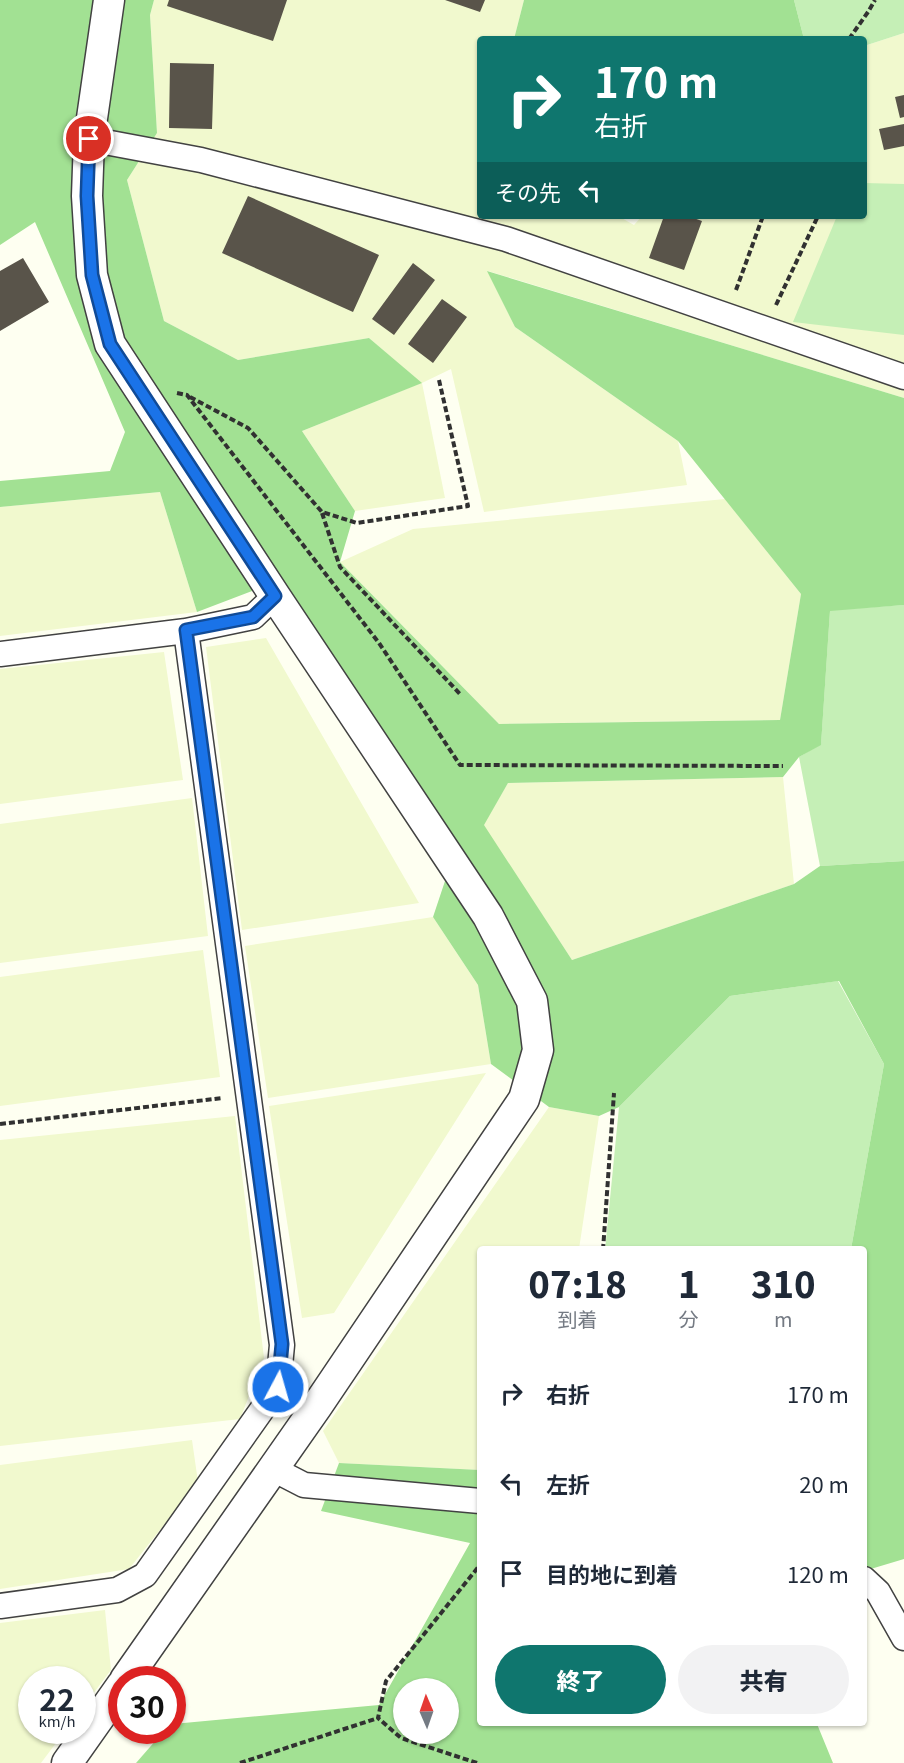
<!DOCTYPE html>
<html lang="ja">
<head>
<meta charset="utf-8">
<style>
  body { margin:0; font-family:Georgia,"Noto Sans JP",serif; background:#f2f2f3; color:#1f2937; height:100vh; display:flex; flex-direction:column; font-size:22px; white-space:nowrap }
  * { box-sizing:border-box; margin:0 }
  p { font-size:20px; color:#747a83 }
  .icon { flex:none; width:33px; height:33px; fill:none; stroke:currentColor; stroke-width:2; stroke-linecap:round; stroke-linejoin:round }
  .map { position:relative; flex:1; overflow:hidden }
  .drawer { position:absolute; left:477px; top:1246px; width:390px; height:480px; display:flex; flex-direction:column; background:#fff; border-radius:6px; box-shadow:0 2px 4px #0004 }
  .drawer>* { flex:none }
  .hud { position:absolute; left:477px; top:36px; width:390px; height:183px; border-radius:6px; box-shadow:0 2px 4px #0004; background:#0f766e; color:#fff; overflow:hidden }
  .needle { width:39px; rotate:358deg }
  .tools { position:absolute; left:393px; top:1678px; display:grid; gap:12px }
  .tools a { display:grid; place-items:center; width:66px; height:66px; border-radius:50%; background:#fff; box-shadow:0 2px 4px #0004; font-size:30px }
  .speed { position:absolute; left:18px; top:1666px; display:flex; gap:12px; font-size:30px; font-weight:700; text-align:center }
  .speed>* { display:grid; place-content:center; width:78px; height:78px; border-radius:50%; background:#fff; box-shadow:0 2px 4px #0004; line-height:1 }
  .speed small { font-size:15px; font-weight:400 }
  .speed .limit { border:9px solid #d22; background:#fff; color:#111 }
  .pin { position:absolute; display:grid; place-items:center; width:51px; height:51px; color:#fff; margin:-26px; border:3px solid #fff; border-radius:50%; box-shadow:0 2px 6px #0007 }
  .me { position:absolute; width:66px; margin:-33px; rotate:6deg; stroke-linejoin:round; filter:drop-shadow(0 0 4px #0008) }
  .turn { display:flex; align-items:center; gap:21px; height:126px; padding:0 18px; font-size:27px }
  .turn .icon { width:78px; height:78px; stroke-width:2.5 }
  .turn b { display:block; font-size:42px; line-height:51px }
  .then { display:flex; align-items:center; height:57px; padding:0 18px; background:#0003; gap:12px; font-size:22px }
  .eta { display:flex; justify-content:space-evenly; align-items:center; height:102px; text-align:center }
  .eta b { font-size:36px; font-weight:800; line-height:42px }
  .cta { display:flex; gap:12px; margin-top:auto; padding:12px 18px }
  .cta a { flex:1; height:69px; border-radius:36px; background:#0f766e; color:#fff; font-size:24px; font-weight:800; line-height:69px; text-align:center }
  .cta a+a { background:#f2f2f3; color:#1f2937 }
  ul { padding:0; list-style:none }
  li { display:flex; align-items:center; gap:18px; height:90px; padding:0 18px }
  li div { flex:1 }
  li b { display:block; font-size:22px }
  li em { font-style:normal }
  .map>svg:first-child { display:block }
  .farmland { fill:#f1f9ce }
  .green { fill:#c5efb6 }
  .forest { fill:#a2e193; fill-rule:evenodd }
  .building { fill:#59544a }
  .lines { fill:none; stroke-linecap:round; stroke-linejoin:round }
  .minor-casing { stroke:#424242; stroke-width:27 }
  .tertiary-casing { stroke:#424242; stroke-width:33 }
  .path { stroke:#313131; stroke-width:4; stroke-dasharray:6 3; stroke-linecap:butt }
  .minor { stroke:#fff; stroke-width:24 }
  .tertiary { stroke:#fff; stroke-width:30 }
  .route-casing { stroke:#114b97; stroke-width:15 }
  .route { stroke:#1a73e8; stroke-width:10 }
</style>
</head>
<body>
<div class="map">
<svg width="904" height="1763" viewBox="0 0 904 1763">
  <rect width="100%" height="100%" fill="#fefff1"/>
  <path class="farmland" d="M154,0H524L514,39H480V216H618L634,225L642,216H864V46L904,33V398L488,271L515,327L678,441L687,485L484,512L451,369L422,383L445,498L355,511L302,431L421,383L369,338L238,360L164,321L127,180L157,133L150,15Z
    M160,492L197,612L0,636V507Z
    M725,499L801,594L780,720L499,724L340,562L413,529Z
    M266,638L419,903L242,930L206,647Z
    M164,652L183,780L0,804V669Z
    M783,777L794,884L572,960L483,825L508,783Z
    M192,798L208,936L0,963V824Z
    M433,917L478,985L491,1064L268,1098L245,946Z
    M203,950L220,1077L0,1106V977Z
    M486,1073L334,1313L302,1318L269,1106Z
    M549,1107L599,1116L579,1249L480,1250V1470L339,1463L323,1431Z
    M235,1116L264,1358L240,1419L0,1446V1140Z
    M192,1440L198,1482L129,1569L0,1589V1465Z
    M105,1610L111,1670L83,1707L82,1680H32V1731H65L41,1763H0V1623Z"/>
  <path class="green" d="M794,0H904V33L864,46V39H804Z
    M864,183L904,184V335L793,322L837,216H864Z
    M904,605V861L820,866L799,757L821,744L830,610Z
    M838,981L884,1064L851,1249L605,1250L619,1107L730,996Z"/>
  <path class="forest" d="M0,0H154L150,15L157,133L127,180L164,321L238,360L369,338L422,383L302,431L355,511L340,562L499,724L780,720L801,594L678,441L515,327L487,271L904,398V605L830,611L821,745L799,757L783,777L508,783L484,825L572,960L794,884L820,866L904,861V1559L864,1571V1250L851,1249L884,1064L839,981L730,996L619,1107L599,1116L549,1107L491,1064L478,985L433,917L455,851L281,580L197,612L160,492L0,507V481L110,471L125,432L35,222L0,245Z
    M524,0H794L804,39H514Z
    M339,1463L480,1470V1724H817L833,1763H136L164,1731H172L173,1724L379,1705L470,1543L321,1511ZM404,1689H448V1734H404Z"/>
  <path class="building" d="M169,0H287L273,41L167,6Z
    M445,0H485L480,12Z
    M170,63L214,64L212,129L169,128Z
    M904,95V117L900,118L895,97Z
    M904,124V146L884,150L879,129Z
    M248,196L379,255L353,312L222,253Z
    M664,216H688L702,221L684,270L649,258Z
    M23,258L49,302L0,331V271Z
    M413,263L435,280L394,335L372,319Z
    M442,299L467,317L433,363L408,344Z"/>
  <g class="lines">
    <g class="minor-casing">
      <path id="minor" d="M89,139L201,160L506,239L904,377
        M0,654L186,631L253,617L275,596
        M273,1469L304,1485L480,1501
        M864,1579L878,1592L904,1638
        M0,1606L117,1590L145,1575L278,1387L282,1345L186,631"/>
    </g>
    <g class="tertiary-casing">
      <path id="tertiary" d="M109,0L89,139L87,196L92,275L110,344L275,596L488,916L532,1001L538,1050L524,1099L317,1406L125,1680
        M67,1763L122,1685"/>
    </g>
    <path class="path" d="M849,39L868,12L875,0
      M736,290L763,216
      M776,305L818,216
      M177,393L187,395L379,643L460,765L783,766
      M190,397L248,428L322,512L357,523L468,506L439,380
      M322,513L340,567L460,694
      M0,1124L223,1098
      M603,1250L614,1093
      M240,1763L378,1718
      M477,1763L401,1738L378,1718L386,1681L480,1565"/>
    <use href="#minor" class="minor"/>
    <use href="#tertiary" class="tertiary"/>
  </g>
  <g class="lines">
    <g class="route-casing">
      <path id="route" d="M89,139L87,196L92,275L110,344L275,596L253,617L186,630L282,1344L278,1387"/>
    </g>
    <use href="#route" class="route"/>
  </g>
</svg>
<div class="tools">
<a><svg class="needle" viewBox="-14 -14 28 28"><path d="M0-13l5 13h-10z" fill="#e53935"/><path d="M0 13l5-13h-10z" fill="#747a83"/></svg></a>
</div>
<div class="speed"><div>22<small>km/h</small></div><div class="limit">30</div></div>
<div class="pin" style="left:89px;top:139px;background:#d93025"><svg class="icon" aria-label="arrive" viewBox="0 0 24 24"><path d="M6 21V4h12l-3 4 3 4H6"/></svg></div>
<svg class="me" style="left:278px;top:1387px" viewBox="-20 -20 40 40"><circle r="17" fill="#1a73e8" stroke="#fff" stroke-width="3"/><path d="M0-11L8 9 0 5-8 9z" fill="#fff"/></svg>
<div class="hud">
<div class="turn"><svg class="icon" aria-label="right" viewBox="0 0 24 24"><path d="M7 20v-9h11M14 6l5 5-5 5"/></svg><div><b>170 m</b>右折</div></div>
<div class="then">その先<svg class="icon" aria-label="left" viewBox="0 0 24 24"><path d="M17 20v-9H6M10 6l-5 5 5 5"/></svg></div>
</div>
<section class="drawer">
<div class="eta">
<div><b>07:18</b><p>到着</p></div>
<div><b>1</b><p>分</p></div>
<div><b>310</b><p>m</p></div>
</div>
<ul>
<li><svg class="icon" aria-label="right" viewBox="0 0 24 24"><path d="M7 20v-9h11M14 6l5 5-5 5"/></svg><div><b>右折</b></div><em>170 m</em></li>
<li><svg class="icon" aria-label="left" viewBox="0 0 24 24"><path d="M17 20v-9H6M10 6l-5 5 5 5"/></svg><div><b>左折</b></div><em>20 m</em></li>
<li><svg class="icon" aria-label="arrive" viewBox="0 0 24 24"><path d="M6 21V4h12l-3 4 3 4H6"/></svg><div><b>目的地に到着</b></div><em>120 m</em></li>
</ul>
<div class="cta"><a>終了</a><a>共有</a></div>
</section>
</div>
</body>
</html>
